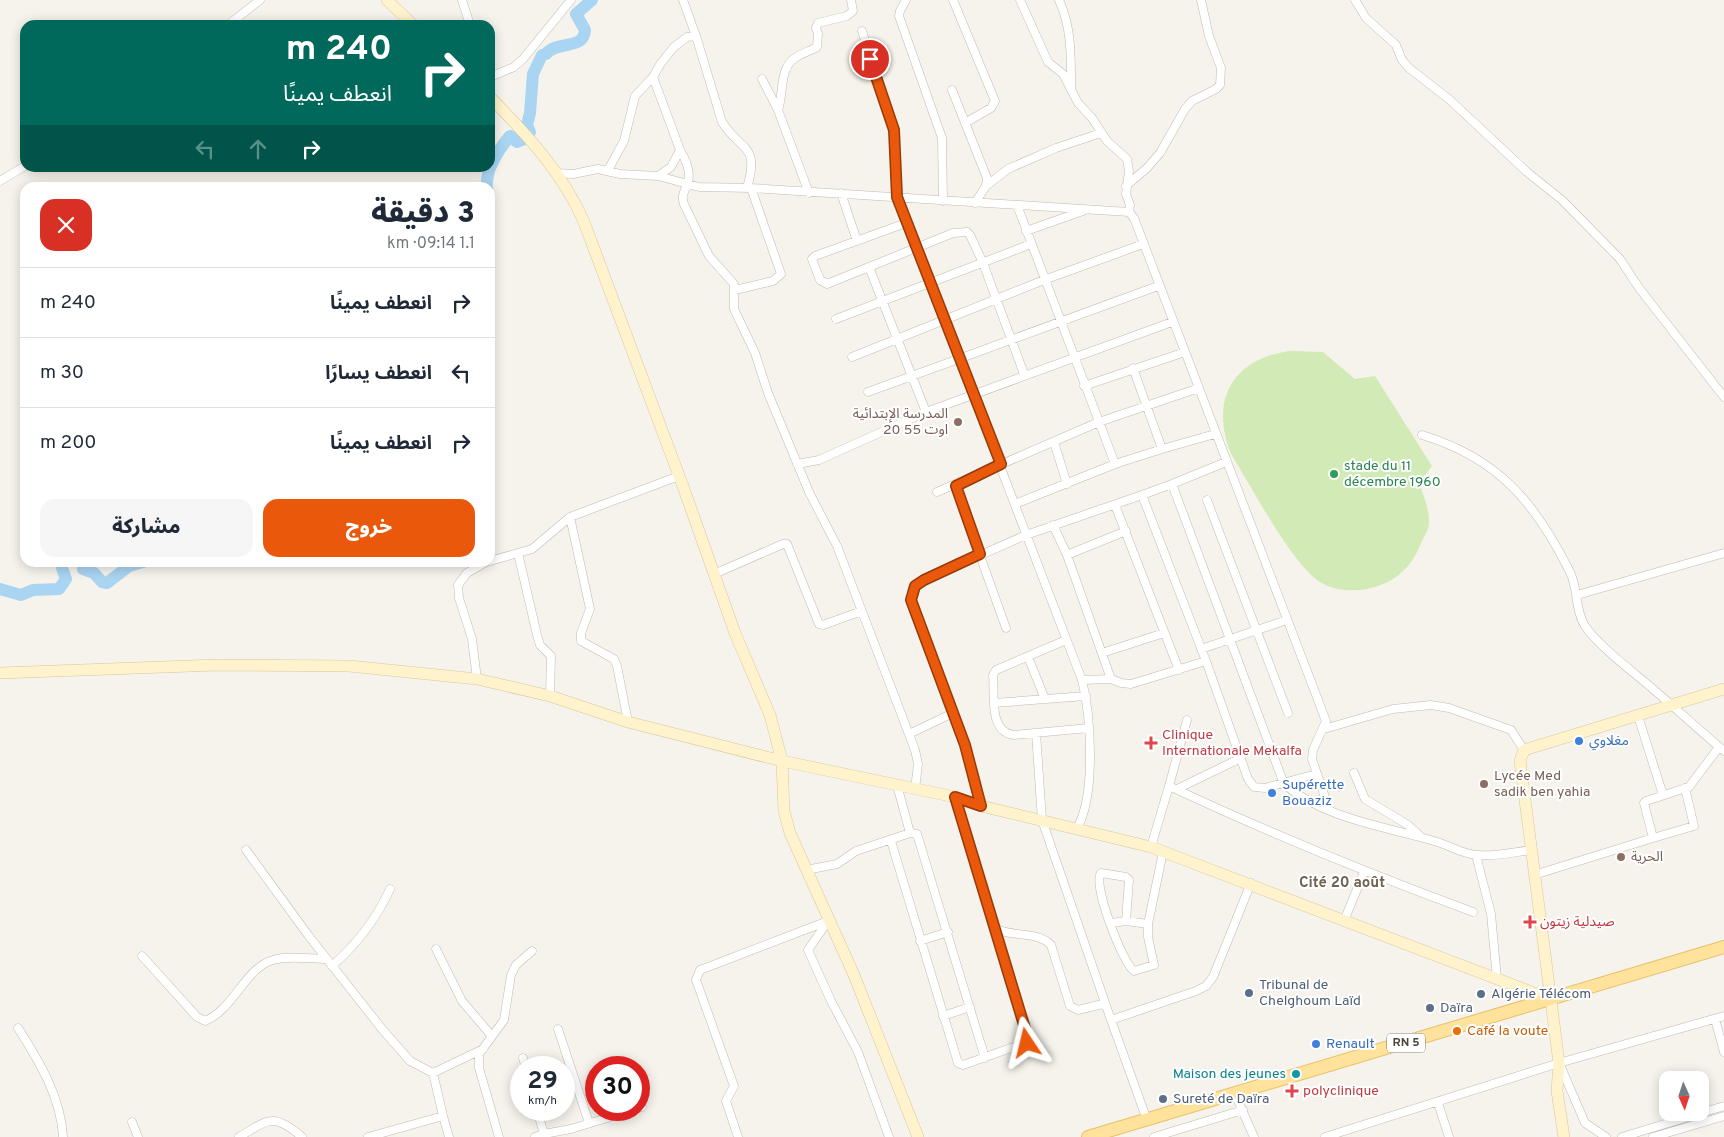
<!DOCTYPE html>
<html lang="ar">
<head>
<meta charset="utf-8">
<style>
  body { margin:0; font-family:Overpass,"Noto Sans Arabic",sans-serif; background:#f6f6f7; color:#1f2937; direction:rtl; height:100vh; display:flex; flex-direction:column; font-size:19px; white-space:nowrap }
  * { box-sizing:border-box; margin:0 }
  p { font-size:16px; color:#747a83 }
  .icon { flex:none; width:28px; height:28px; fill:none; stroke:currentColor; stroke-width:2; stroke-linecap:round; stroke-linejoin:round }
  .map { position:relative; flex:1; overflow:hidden; direction:ltr }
  .panel { position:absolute; left:20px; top:182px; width:475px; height:385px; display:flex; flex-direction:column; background:#fff; border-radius:15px; box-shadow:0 2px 12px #0003; direction:rtl }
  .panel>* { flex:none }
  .top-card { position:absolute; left:20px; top:20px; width:475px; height:152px; border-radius:15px; box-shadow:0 2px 12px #0003; direction:rtl; background:#00695c; color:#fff; overflow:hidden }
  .needle { width:32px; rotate:177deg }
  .buttons { position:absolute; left:1659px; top:1071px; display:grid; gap:10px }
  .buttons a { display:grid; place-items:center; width:50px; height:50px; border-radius:10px; background:#fff; box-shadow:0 2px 12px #0003; font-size:25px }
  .speed { position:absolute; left:510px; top:1056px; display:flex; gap:10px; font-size:25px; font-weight:700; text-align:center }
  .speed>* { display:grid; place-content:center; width:65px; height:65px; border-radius:50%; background:#fff; box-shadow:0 2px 12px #0003; line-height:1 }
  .speed small { font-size:12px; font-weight:400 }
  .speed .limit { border:8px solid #d22; background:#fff; color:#111 }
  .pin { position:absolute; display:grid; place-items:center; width:42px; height:42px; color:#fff; margin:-21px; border:2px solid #fff; border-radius:50%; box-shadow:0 1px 5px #0007 }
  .me { position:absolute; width:55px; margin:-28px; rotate:350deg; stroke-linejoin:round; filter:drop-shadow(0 0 4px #0008) }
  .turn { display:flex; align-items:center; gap:18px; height:105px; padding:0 20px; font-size:22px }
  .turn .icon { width:65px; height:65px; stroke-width:2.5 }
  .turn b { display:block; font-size:35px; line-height:42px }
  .lanes { display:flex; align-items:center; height:48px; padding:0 20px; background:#0003; justify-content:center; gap:25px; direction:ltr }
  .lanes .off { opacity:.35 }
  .round { display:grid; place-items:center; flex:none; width:52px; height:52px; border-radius:15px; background:#f6f6f7 }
  .head { display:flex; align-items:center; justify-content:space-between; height:85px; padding:0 20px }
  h1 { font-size:30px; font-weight:800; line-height:38px }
  .primary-button { display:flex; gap:10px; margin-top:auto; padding:10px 20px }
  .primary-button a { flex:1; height:58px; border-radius:15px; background:#ea580c; color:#fff; font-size:20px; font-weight:800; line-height:58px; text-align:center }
  .primary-button a+a { background:#f6f6f7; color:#1f2937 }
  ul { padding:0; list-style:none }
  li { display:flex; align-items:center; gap:15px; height:70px; padding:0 20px; border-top:1px solid #e0e1e3 }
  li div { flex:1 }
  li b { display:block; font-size:19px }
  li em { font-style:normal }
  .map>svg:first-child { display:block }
  .green { fill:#d2eab5 }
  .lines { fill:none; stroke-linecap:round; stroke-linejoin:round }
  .river { stroke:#a9d4f2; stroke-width:12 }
  .street-casing { stroke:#c2bbae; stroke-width:9 }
  .secondary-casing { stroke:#d6c79b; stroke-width:12 }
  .primary-casing { stroke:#e6c16a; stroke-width:14 }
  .street { stroke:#fff; stroke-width:8 }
  .secondary { stroke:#fff3cd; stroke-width:11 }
  .primary { stroke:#ffe39c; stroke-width:12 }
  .route-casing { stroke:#983908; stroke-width:12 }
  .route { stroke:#ea580c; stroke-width:9 }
  .education-dot { fill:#8d6e63; stroke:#fff; stroke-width:2 }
  .leisure-dot { fill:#2e9e5b; stroke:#fff; stroke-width:2 }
  .shop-dot { fill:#3f7fe0; stroke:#fff; stroke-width:2 }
  .health-dot { fill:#e0444e; stroke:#fff; stroke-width:2 }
  .service-dot { fill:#5c6f8a; stroke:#fff; stroke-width:2 }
  .food-dot { fill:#e8710a; stroke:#fff; stroke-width:2 }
  .culture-dot { fill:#0f9aa8; stroke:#fff; stroke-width:2 }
  .labels { text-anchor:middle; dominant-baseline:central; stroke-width:4; stroke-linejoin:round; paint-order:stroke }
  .shield { fill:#fff; stroke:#817c74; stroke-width:1 }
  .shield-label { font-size:12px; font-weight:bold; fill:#4b4439 }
  .education-label { font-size:14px; fill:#785e54; stroke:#fff; text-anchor:start }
  .leisure-label { font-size:14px; fill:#27864d; stroke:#fff; text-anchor:start }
  .health-label { font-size:14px; fill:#be3a42; stroke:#fff; text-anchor:start }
  .shop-label { font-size:14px; fill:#366cbe; stroke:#fff; text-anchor:start }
  .service-label { font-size:14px; fill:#4e5e75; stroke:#fff; text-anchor:start }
  .food-label { font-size:14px; fill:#c56008; stroke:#fff; text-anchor:start }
  .culture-label { font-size:14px; fill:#0d838f; stroke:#fff; text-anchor:end }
  .neighbourhood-label { font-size:15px; font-weight:bold; fill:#6e6250; stroke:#fff }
</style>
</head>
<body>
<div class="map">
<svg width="1724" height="1137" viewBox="0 0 1724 1137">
  <rect width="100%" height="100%" fill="#f6f3ec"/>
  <path class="green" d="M1289,351L1323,352L1355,379L1375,376L1432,466L1419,483C1423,495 1430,510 1429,523C1429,529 1424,536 1422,541C1418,551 1412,563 1404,570C1384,591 1344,597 1320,582C1290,562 1252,487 1231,454C1210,401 1231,360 1289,351Z"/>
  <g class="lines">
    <path class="river" d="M487,188C485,170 499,149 510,136L517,142L522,140L530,132L527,125L530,113L533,74L542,55L546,54C556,40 584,51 585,30L576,14L592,0
      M83,562V569L94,573L102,582L107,583L129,566L143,562
      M0,589L21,595L33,590L59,589L66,579L62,568L63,562"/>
    <g class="street-casing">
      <path id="street" d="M462,0L470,25
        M683,0L696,36
        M906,0L900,11L899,16L942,138L943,201
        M953,0L995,101L991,108L965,123
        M1020,0L1048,62L1063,74L1078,103L1092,118L1107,141L1127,159L1129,171L1126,194L1130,205L1129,212
        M1059,0C1072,28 1071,58 1071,88
        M1355,0L1366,18L1396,45L1402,60L1409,68L1450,100L1527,172L1562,200L1620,259L1639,288L1724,397
        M228,25L260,0
        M862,31L894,130L897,197L1082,680C1091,716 1096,796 1077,828
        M490,77L514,67L523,59L571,0
        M653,77L680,150L671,167L658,176
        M762,79L778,110L809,193
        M952,90L987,178L986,186L975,203
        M778,110C784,93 779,68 795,58C802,53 810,51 817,47L818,34L816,28L818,23L847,16L853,11L851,0
        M680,150C686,160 692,174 687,185C684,193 681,195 684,204L709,256L734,284V309L755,353L768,393L809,492L837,546L915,750L918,764L915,789
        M608,170L624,141L635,96L653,77L661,63L674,47L687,37L696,36L722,122C741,152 760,143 747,188
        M556,173L573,174L598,169L620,174L658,176L699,187L751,188L1129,212L1134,218L1326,721L1313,750L1312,759L1329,809
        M0,181L25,166
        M986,186L1008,169L1056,148L1101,133
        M1126,186L1147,168L1160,153L1185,109L1192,101L1216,89L1220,85L1221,68L1209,36L1201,0
        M841,193L857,241
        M1026,231L1083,211
        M869,267L827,284L820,280L812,259L815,256L906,223
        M735,290L773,281L781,274L751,188
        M836,319L1031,244
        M852,357L1044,280L1143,244
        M1133,368L1162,449L1215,434
        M1084,386L1185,352
        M868,392L1158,286
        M926,412L869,267L953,233L967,232L970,235L983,263L1024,374
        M1422,435C1498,458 1535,502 1570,572C1578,588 1575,611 1585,626C1598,645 1628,668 1646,683C1673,706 1698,729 1724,751
        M1054,442L1067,484
        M1226,462L1172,484L1284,784C1325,819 1384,826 1434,841C1449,845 1462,854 1477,855C1495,857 1514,852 1531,850
        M797,464L819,460L926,412L1172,322
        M1115,464L1162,449
        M955,486L1006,628
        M937,492L1099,422L1199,388
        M1142,495L1172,484
        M1207,500L1288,713
        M1015,504L1115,464L1017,205
        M1115,505L1179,670
        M570,517L590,609L581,633V641L614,659L617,666L628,722
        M1053,525L1067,555L1111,679
        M518,553L537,635L540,645L551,656L550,696
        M1067,555L1126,531
        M490,561L532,549L570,517L679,476
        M714,574L783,544H787L819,624L823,625L862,611
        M1577,595L1724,553
        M1066,640L996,670L993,675C995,694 988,732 1014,735L1089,728
        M1201,649L1287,620
        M1102,653L1164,633
        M1028,657L1045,699
        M477,679L472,639L459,598L458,585L467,573L486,562
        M1082,680L1111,679L1121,683L1131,684L1206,661L1248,779L1254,787L1265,788L1316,774
        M994,703L1086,696
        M1638,716L1663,795
        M1324,729L1393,709L1431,705L1449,708L1511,730L1524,750
        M1036,733L1042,820L1111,1020
        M909,734L953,713
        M1354,773L1365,799L1408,825L1419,835
        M897,785L910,833
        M1169,786L1187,720
        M1685,788L1694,826L1653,838L1644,803L1646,801L1689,787L1719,747
        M1177,789L1241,758
        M955,797L995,928C1012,938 1036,930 1051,945L1070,1006L1078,1010L1103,1004
        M981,806L965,745L913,606C910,594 915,587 924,580L1026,535L1142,495L1206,661
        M891,841L958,1063L963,1065L1028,1042L995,928
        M1151,847L1169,786C1269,833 1370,874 1473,912
        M246,850L308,935L382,1029L410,1061L433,1073L483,1049
        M1476,855L1491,914L1497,979
        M806,870L837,864L856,851L910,833L917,834L985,1058
        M1534,875L1653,838
        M828,921L808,950L831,1001L858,1052L889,1137
        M1126,921L1129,880L1126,877L1101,873C1092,884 1123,964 1134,971L1154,965L1148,937V924
        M1344,921L1364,872
        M1111,923L1126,921L1148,924L1163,852
        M920,941L948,932
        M436,949L462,1001L491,1035
        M142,956L197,1017L205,1021C234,1009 245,968 273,960C289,955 310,959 327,959
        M332,966C357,944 376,920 390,889
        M943,1016L970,1007
        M1715,1019L1724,1052
        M18,1028C39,1061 61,1097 63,1137
        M558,1029L589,1123
        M523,1058L526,1068
        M1560,1065L1585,1123L1606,1137
        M433,1073L443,1116
        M1235,1094L1254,1137
        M1438,1103L1449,1137
        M639,1108L642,1107
        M1147,1120L1111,1020L1196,991L1206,986L1213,977L1251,883
        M132,1122L138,1137
        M544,1134L571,1129L633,1110
        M239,1137C268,1120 273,1112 302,1137
        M368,1137L443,1116L449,1137
        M499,1137L479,1068V1054L504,1020L511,975L516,965L532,951
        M535,1137L544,1134L537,1110
        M738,1137L726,1101L734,1086L696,980L700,970L828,921
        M1154,1137L1243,1110
        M1325,1137L1559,1063L1724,1016
        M1622,1137L1724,1106
        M1653,1137L1724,1116"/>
    </g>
    <g class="secondary-casing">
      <path id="secondary" d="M387,0L413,25
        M490,97C527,135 563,173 584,222L684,489L735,633L770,715L782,761L955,797L981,806L1151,847L1550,999
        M0,673L217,665L349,666L477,679L550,696L628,722L782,761L784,811L790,833L854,975L918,1137
        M1564,1137L1557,1091L1559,1063L1520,761L1524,750L1724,689"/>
    </g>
    <g class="primary-casing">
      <path id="primary" d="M1088,1137L1724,947"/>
    </g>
    <use href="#street" class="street"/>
    <use href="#secondary" class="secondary"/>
    <use href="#primary" class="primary"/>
  </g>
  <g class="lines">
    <g class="route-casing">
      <path id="route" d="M870,59L894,130L897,197L1001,464L956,486L980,554L924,580L915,586L911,600L965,745L981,806L955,797L1027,1035V1043"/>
    </g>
    <use href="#route" class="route"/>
  </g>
  <g class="education-dot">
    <circle cx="958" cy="422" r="5"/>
    <circle cx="1484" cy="784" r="5"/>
    <circle cx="1621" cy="857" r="5"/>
  </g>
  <circle class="leisure-dot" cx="1334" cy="474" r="5"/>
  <g class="shop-dot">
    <circle cx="1579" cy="741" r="5"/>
    <circle cx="1272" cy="793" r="5"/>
    <circle cx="1316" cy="1044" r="5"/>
  </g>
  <g class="health-dot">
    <path d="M1148.5 735.5h5v5h5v5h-5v5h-5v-5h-5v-5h5z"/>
    <path d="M1527.5 914.5h5v5h5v5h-5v5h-5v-5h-5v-5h5z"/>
    <path d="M1289.5 1083.5h5v5h5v5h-5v5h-5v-5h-5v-5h5z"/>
  </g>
  <g class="service-dot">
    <circle cx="1249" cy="993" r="5"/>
    <circle cx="1481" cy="994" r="5"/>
    <circle cx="1430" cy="1008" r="5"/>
    <circle cx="1163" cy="1099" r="5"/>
  </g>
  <circle class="food-dot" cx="1457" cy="1031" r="5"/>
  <circle class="culture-dot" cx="1296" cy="1074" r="5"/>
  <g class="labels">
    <rect class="shield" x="1387" y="1033.5" width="38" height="19" rx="4"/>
    <g class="shield-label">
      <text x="1406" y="1043">RN 5</text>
    </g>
    <g class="education-label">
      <text x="948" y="414" text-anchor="end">المدرسة الإبتدائية<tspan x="948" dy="16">20 اوت 55</tspan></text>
      <text x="1494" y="776">Lycée Med<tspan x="1494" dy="16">sadik ben yahia</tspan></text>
      <text x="1631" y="857">الحرية</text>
    </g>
    <g class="leisure-label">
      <text x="1344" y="466">stade du 11<tspan x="1344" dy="16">décembre 1960</tspan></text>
    </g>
    <g class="health-label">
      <text x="1162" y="735">Clinique<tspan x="1162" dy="16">Internationale Mekalfa</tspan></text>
      <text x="1540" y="922">صيدلية زيتون</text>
      <text x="1303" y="1091">polyclinique</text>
    </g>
    <g class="shop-label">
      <text x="1589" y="741">مغلاوي</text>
      <text x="1282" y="785">Supérette<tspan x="1282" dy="16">Bouaziz</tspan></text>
      <text x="1326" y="1044">Renault</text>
    </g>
    <g class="service-label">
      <text x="1259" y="985">Tribunal de<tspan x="1259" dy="16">Chelghoum Laïd</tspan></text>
      <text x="1491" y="994">Algérie Télécom</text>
      <text x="1440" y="1008">Daïra</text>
      <text x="1173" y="1099">Sureté de Daïra</text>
    </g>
    <g class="food-label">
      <text x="1467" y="1031">Café la voute</text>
    </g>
    <g class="culture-label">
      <text x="1286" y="1074">Maison des jeunes</text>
    </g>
    <g class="neighbourhood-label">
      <text x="1342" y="883">Cité 20 août</text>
    </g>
  </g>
</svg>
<div class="buttons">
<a><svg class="needle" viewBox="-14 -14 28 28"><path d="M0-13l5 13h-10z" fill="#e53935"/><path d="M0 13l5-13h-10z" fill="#747a83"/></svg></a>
</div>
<div class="speed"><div>29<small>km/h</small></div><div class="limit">30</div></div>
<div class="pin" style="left:870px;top:59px;background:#d93025"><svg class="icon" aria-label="arrive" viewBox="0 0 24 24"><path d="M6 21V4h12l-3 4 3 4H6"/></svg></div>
<svg class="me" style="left:1027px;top:1043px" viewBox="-20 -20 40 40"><path d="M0-17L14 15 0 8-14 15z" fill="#ea580c" stroke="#fff" stroke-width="4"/></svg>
<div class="top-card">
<div class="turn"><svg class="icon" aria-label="right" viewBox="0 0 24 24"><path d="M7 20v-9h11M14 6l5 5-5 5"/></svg><div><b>240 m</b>انعطف يمينًا</div></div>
<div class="lanes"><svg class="icon off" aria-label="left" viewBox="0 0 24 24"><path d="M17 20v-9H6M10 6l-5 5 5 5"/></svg><svg class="icon off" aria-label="ahead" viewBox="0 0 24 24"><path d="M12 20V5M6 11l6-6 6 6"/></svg><svg class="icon" aria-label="right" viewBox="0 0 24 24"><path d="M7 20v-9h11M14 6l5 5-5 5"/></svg></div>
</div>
<section class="panel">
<div class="head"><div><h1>3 دقيقة</h1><p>1.1 km · 09:14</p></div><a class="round" style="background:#d93025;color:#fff"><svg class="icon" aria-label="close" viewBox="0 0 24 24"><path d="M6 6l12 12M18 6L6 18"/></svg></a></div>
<ul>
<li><svg class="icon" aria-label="right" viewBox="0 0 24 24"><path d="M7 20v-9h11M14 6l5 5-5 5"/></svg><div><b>انعطف يمينًا</b></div><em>240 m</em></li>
<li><svg class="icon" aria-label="left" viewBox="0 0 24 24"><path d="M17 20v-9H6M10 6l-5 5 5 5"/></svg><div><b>انعطف يسارًا</b></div><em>30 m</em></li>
<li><svg class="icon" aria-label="right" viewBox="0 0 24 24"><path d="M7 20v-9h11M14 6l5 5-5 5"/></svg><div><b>انعطف يمينًا</b></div><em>200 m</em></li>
</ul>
<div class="primary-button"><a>خروج</a><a>مشاركة</a></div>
</section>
</div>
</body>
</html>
